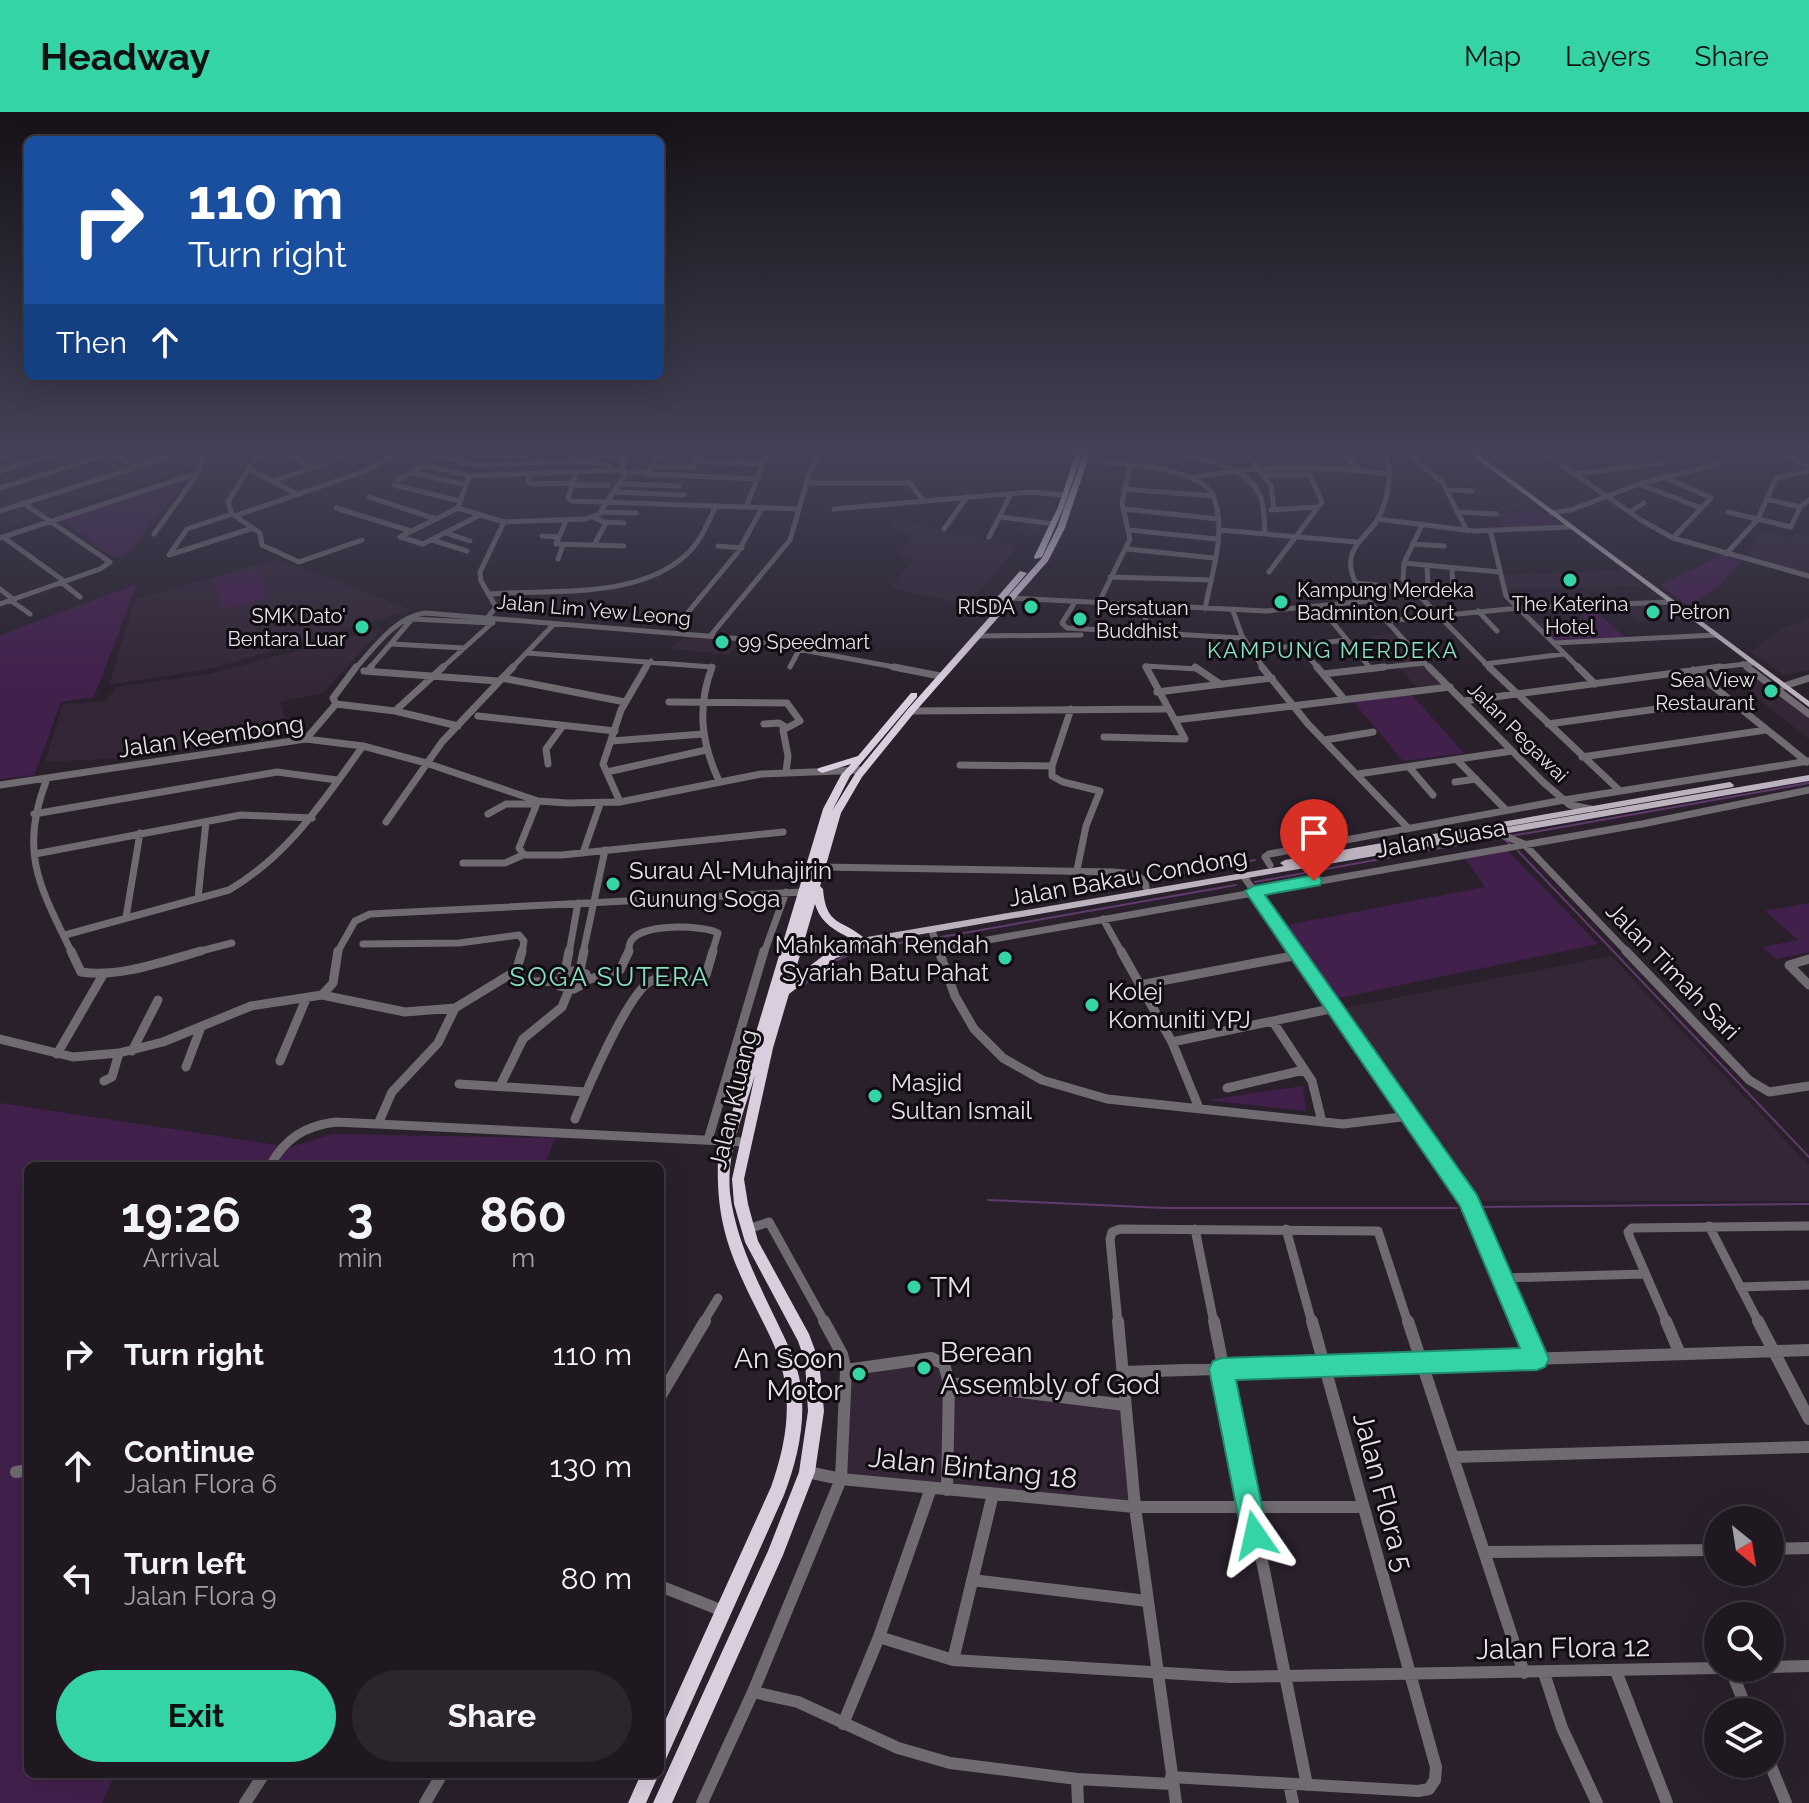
<!DOCTYPE html>
<html lang="en">
<head>
<meta charset="utf-8">
<style>
  body { margin:0; font-family:Raleway,sans-serif; background:#2c252e; color:#f1f3f6; height:100vh; display:flex; flex-direction:column; font-size:30px; white-space:nowrap }
  * { box-sizing:border-box; margin:0 }
  p { font-size:26px; color:#a1a0a5 }
  .icon { flex:none; width:44px; height:44px; fill:none; stroke:currentColor; stroke-width:2; stroke-linecap:round; stroke-linejoin:round }
  .map { position:relative; flex:1; overflow:hidden }
  .drawer { position:absolute; left:24px; top:1050px; width:640px; height:616px; display:flex; flex-direction:column; background:#1f1821; border-radius:12px; box-shadow:0 8px 32px #0002,0 0 0 2px #3c373f }
  .drawer>* { flex:none }
  .guide { position:absolute; left:24px; top:24px; width:640px; height:244px; border-radius:12px; box-shadow:0 8px 32px #0002,0 0 0 2px #3c373f; background:#1a4fa0; color:#fff; overflow:hidden }
  .needle { width:52px; rotate:150deg }
  .buttons { position:absolute; left:1704px; top:1394px; display:grid; gap:16px }
  .buttons a { display:grid; place-items:center; width:80px; height:80px; border-radius:50%; background:#1f1821; box-shadow:0 8px 32px #0002,0 0 0 2px #3c373f; font-size:40px }
  .pin { position:absolute; display:grid; place-items:center; width:68px; height:68px; color:#fff; margin:-82px -34px; border-radius:50% 50% 50% 0; rotate:-45deg; box-shadow:0 0 8px #0007 }
  .pin .icon { rotate:45deg }
  .me { position:absolute; width:88px; margin:-44px; rotate:349deg; stroke-linejoin:round; filter:drop-shadow(0 0 6px #0008) }
  .turn { display:flex; align-items:center; gap:28px; height:168px; padding:0 32px; font-size:36px }
  .turn .icon { width:104px; height:104px; stroke-width:2.5 }
  .turn b { display:block; font-size:56px; line-height:68px }
  .then { display:flex; align-items:center; height:76px; padding:0 32px; background:#0003; gap:16px; font-size:30px }
  .eta { display:flex; justify-content:space-evenly; align-items:center; height:136px; text-align:center }
  .eta b { font-size:48px; font-weight:700; line-height:56px }
  .cta { display:flex; gap:16px; margin-top:auto; padding:16px 32px }
  .cta a { flex:1; height:92px; border-radius:48px; background:#35d4a7; color:#111; font-size:32px; font-weight:700; line-height:92px; text-align:center }
  .cta a+a { background:#2c252e; color:#f1f3f6 }
  ul { padding:0; list-style:none }
  li { display:flex; align-items:center; gap:24px; height:112px; padding:0 32px }
  li div { flex:1 }
  li b { display:block; font-size:30px }
  li em { font-style:normal }
  header { display:flex; align-items:center; gap:48px; box-sizing:border-box; height:112px; padding:0 40px; background:#35d4a7; color:#111 }
  header strong { font-size:38px }
  nav { display:flex; gap:44px; margin-inline-start:auto; font-size:28px }
  .map>svg:first-child { display:block }
  .built { fill:#342637 }
  .green { fill:#42204c }
  .lines { fill:none; stroke-linecap:round; stroke-linejoin:round }
  .stream { stroke:#613a6c; stroke-width:2 }
  .minor-far3 { stroke:#706b71; stroke-width:5 }
  .minor-far2 { stroke:#706b71; stroke-width:7 }
  .minor-far1 { stroke:#706b71; stroke-width:9 }
  .minor { stroke:#706b71; stroke-width:12 }
  .major { fill:#bcb2bf; fill-rule:evenodd }
  .highway { fill:#dacede; fill-rule:evenodd }
  .route { fill:#35d4a7; stroke:#228a6d; stroke-width:2 }
  .poi-dot { fill:#35d4a7; stroke:#100c11; stroke-width:3 }
  .labels { text-anchor:middle; dominant-baseline:central; stroke-width:6; stroke-linejoin:round; paint-order:stroke }
  .far-poi-label { font-size:20px; fill:#e6e0e7; stroke:#100c11; text-anchor:start }
  .far-street-label { font-size:20px; fill:#e6e0e7; stroke:#100c11 }
  .far-neighbourhood-label { font-size:22px; letter-spacing:2px; fill:#86e1c0; stroke:#100c11 }
  .street-label { font-size:24px; fill:#e6e0e7; stroke:#100c11 }
  .poi-label { font-size:24px; fill:#e6e0e7; stroke:#100c11; text-anchor:start }
  .neighbourhood-label { font-size:26px; letter-spacing:2px; fill:#86e1c0; stroke:#100c11 }
  .near-poi-label { font-size:28px; fill:#e6e0e7; stroke:#100c11; text-anchor:start }
  .near-street-label { font-size:28px; fill:#e6e0e7; stroke:#100c11 }
</style>
</head>
<body>
<header>
<strong>Headway</strong>
<nav><a>Map</a><a>Layers</a><a>Share</a></nav>
</header>
<div class="map">
<svg width="1809" height="1691" viewBox="0 0 1809 1691">
  <rect width="100%" height="100%" fill="#29202c"/>
  <path class="built" d="M147,338H177L0,396V385Z
    M1426,338H1464L1539,395L1502,399Z
    M1731,338H1809L1806,339L1809,341V357L1792,360L1757,340L1739,343Z
    M206,343L203,351L0,417V403L184,344Z
    M1037,383L1058,385L1037,425L1017,422Z
    M894,408L1018,434L968,493L890,476L914,448L898,443L914,423L887,415Z
    M1765,419L1791,427L1797,421L1809,424V462L1745,445Z
    M278,447L412,498L214,556L109,573L135,487Z
    M1622,458L1643,474L1507,477L1504,463Z
    M1668,491L1690,507L1639,510L1620,493Z
    M1809,507V558L1783,563L1751,540L1780,517Z
    M383,516L323,581L280,590L290,621L126,646L45,650L63,592L106,589L116,575L208,562Z
    M1400,521L1436,558L1454,576L1421,580L1370,524Z
    M688,523L742,529L728,543L669,536Z
    M1764,565L1809,600V627L1735,569Z
    M1611,844L1809,1053V1089H1477L1340,897Z
    M930,1242L952,1267L1129,1288L1140,1402L835,1373L842,1256Z"/>
  <path class="green" d="M191,365L126,442L114,446L61,408Z
    M1540,397L1561,413L1505,419L1499,402Z
    M1721,443L1742,449L1716,476L1690,495L1660,473Z
    M256,456L271,486L224,497L211,467Z
    M137,472L94,585L61,590L34,663L0,667V523Z
    M1576,495L1592,496L1625,525L1554,529L1538,511L1586,509Z
    M1410,581L1464,641L1403,649L1352,588Z
    M1508,739L1598,832L1334,887L1282,814L1485,775L1464,745Z
    M1809,791V840L1776,847L1762,835L1798,828L1765,799Z
    M1303,974L1306,999L1208,988Z
    M0,991L291,1035L333,1022L555,1026L544,1054H28V1662H115L102,1691H0Z"/>
  <g class="lines">
    <path class="stream" d="M1511,724L1809,671
      M1518,739L1809,1045
      M1148,767L1255,748
      M1255,770L1501,725L1510,732
      M941,825L1236,773
      M830,851L862,837L925,827
      M804,873L825,854
      M988,1088L1164,1096H1457
      M1480,1095L1809,1092"/>
    <path class="minor-far3" d="M260,338L228,390L232,402L260,421L262,433L299,450L362,428
      M280,338L313,356
      M613,338L629,341
      M670,338L656,347L647,362L757,367
      M1165,338C1195,345 1246,351 1260,384C1265,395 1264,410 1265,422
      M1246,338L1271,374L1274,397
      M1340,338L1360,358
      M1381,338C1397,354 1387,392 1376,410C1368,422 1354,431 1351,446C1349,457 1354,467 1358,477L1430,557
      M1403,338L1443,371L1467,419
      M1540,338L1641,408L1673,426L1809,464
      M1777,338L1809,355
      M545,339L624,346
      M113,341L136,355
      M438,344L476,353L580,349L611,353
      M0,345L24,338
      M693,349L763,352
      M1106,350C1132,352 1204,357 1214,386C1227,420 1211,463 1205,497
      M423,353L469,364L622,358
      M650,354L695,355
      M249,357L297,382
      M0,359L67,338
      M576,359L568,386L572,389L799,397
      M411,360L466,373
      M624,360H646
      M531,361L528,369L531,372L575,371
      M1575,362L1662,351
      M1265,363H1311
      M1664,365L1711,386L1673,426
      M1191,366C1258,353 1320,353 1388,362
      M398,368L449,338L486,345L544,343
      M273,369L341,346
      M806,371H910L923,388
      M620,372L679,374
      M1639,372L1701,396
      M394,373L460,389
      M574,373H608
      M0,376L121,338
      M1123,377L1214,384
      M1448,378L1472,379
      M615,380L684,383
      M369,385L436,407
      M1766,387L1800,395
      M746,395L769,338
      M336,396L411,419
      M458,396L504,410L586,407L599,402L625,363L622,348L632,338
      M834,397L1030,380L1065,383
      M1124,397L1218,407
      M1271,398L1318,395
      M0,399L181,341L228,338
      M601,400L636,401
      M1458,400L1497,402
      M1630,400L1644,391
      M1728,400L1791,415L1800,395L1809,388
      M1551,401L1571,398L1639,372L1718,352L1694,338
      M232,402L187,417L169,443L253,416
      M235,404L365,359L405,338
      M1000,405L1054,412
      M1378,407L1474,419L1570,415
      M566,409L556,432L594,433L606,411L593,405
      M606,410L624,411
      M1421,415L1404,451L1403,467L1491,557
      M944,417L967,385
      M1129,418L1217,427
      M1219,418L1357,430
      M446,421L470,429
      M1491,421L1506,484L1580,557
      M154,422L198,361L204,344L212,339
      M542,424L559,425
      M3,425L64,469
      M400,425L458,396L469,364
      M400,425L423,432L480,403
      M989,425L1011,382
      M0,426L198,361
      M432,428L467,439
      M1412,432L1444,434
      M594,433L624,434
      M718,434L742,436
      M1127,437L1214,446
      M1726,442L1758,407L1776,366L1809,359
      M558,447L563,433
      M1404,451L1499,460
      M1427,453L1428,474
      M1452,456L1453,475
      M1269,460L1322,390L1305,352
      M1110,465L1211,468
      M61,470L80,485
      M1355,471L1410,476
      M0,477L13,487
      M490,482C552,477 638,488 687,442C701,429 708,410 716,394
      M1012,486L1266,499L1368,489
      M10,488L30,502
      M1075,490L1062,511L1067,516L1242,526
      M0,492L100,457L110,450L23,391
      M1098,492L1130,427L1122,391L1130,352
      M1145,495L1146,522
      M1321,496L1371,557
      M1233,499L1242,524L1264,557
      M1478,499L1497,519
      M685,504L738,440L762,396
      M488,505L496,495L481,469L480,460L504,410
      M1387,509L1519,496L1670,490
      M711,523L790,428L810,359L822,338
      M978,524L1081,523
      M1554,531L1716,523
      M392,532L464,536
      M1299,534L1319,557
      M1251,539L1347,528
      M527,541L712,555L711,557
      M1485,552L1564,542
      M1743,552L1750,557
      M790,555L800,536
      M355,557C374,536 395,505 425,501L743,527L905,557
      M369,557L412,507L493,511
      M441,557L492,511
      M511,557L554,512
      M645,557L651,549
      M1147,557L1145,554L1198,557
      M1366,557L1425,551
      M1704,557L1753,551"/>
    <path class="minor-far2" d="M712,555C697,595 701,630 719,669
      M894,555L940,564
      M1195,555L1220,572
      M1262,555L1308,612L1408,716
      M1317,555L1344,587
      M1429,555L1543,670L1570,693L1591,697
      M1489,555L1620,679
      M1578,555L1595,572
      M1747,555L1809,602
      M1693,558L1807,650
      M364,559L498,569
      M368,559L371,555
      M1323,562L1384,555
      M502,566L625,590
      M1784,574L1809,566
      M1157,580L1272,566
      M1464,589L1720,555
      M669,590L787,591L800,609L783,618L788,644L786,660
      M336,592L395,599L458,614
      M1071,597L1052,654V664L1063,670L1100,679L1086,714L1077,758
      M395,599L443,555
      M911,599L1166,597
      M478,604L615,619
      M1175,608L1450,575
      M764,612L779,611L787,616
      M1548,612L1729,587
      M1104,625L1185,627L1146,555
      M306,627L336,592L333,586L356,555
      M1325,628L1373,620
      M612,629L703,622
      M1582,645L1766,618
      M1457,648L1506,698
      M548,652L546,637L562,615
      M960,653L1052,654
      M1409,655L1433,683
      M607,660L706,638
      M1358,662L1512,639
      M47,667C18,740 40,775 72,841
      M1455,670L1476,667
      M0,673L306,627L363,634L426,651L538,689L568,691L620,690L761,662L863,658
      M538,689L519,736L524,743H562L783,720
      M620,690L603,652L621,598L646,555
      M34,702L277,660L337,668
      M488,702L506,692H536
      M386,710L442,630L513,555
      M1498,721L1524,732L1628,841
      M583,741L600,692
      M35,742L241,703L312,706
      M463,751H505L523,743
      M1270,753L1265,745L1269,742L1564,688L1809,649
      M821,755L1113,760L1135,762L1145,769L1146,775
      M1240,759L1297,841
      M198,786L206,710
      M126,805L140,721
      M1103,807L1122,841
      M932,819L940,841
      M65,823L229,778C289,743 323,689 363,634
      M363,832L459,831L519,823L524,829L522,841
      M937,837L1642,712L1809,678
      M193,841L232,831
      M337,841L355,809L370,802L803,780
      M569,841L578,791
      M583,841L605,738
      M628,841C629,837 629,832 631,829C641,811 702,813 718,821L712,841
      M764,841L786,780"/>
    <path class="minor-far1" d="M71,839L81,860C120,866 164,849 201,839
      M939,839L955,884L974,917L1003,946L1042,968L1107,987L1343,1012L1410,1004
      M1121,839L1172,930L1199,996
      M1296,839L1457,1071L1480,1112L1522,1211
      M1626,839L1749,968L1769,980L1809,974
      M1809,847L1789,853L1809,873
      M576,858L586,862L585,871L574,877L560,874L562,863Z
      M580,858L584,839
      M565,861L569,839
      M515,864L522,839
      M587,868L620,858L629,839
      M1140,873L1298,843
      M322,883L405,900L455,896
      M1273,910L1312,969L1322,1010
      M0,927L73,945L119,941L163,930L251,894L322,883L333,871L338,839
      M1172,930L1335,896
      M132,939L158,888
      M57,942L104,861
      M280,949L306,887
      M186,955L201,915
      M104,969L112,965L119,941
      M459,972L586,980
      M500,974L523,927L562,895L569,878
      M1227,976L1304,958
      M575,1007C586,980 628,880 651,869C665,862 686,870 701,867L706,863L713,839
      M378,1012L392,980L438,931L455,896L509,863L534,870L559,869
      M708,1028L764,839
      M270,1054C285,1026 305,1014 336,1010L744,1030
      M1709,1114L1759,1211
      M748,1117L769,1110L825,1211
      M1195,1117L1214,1211
      M1286,1117L1312,1211
      M1502,1166L1644,1162
      M1740,1175L1809,1173
      M703,1211L718,1186
      M1118,1211L1110,1127L1112,1120L1120,1117L1378,1119L1408,1211
      M1667,1211L1630,1126L1628,1120L1632,1116L1809,1114"/>
    <path class="minor" d="M1118,1209L1135,1395L1176,1691
      M1214,1209L1307,1673
      M1408,1209L1524,1561
      M1521,1209L1537,1247
      M1666,1209L1680,1242
      M1758,1209L1809,1307
      M846,1258L931,1246L944,1252L949,1271L947,1378
      M1122,1260L1809,1238
      M949,1271L1125,1293
      M660,1285L705,1209
      M1453,1345L1809,1335
      M16,1360L28,1358
      M807,1360L841,1367L1135,1395H1363
      M1770,1437L1809,1436
      M1484,1440L1718,1438
      M972,1468L1147,1489
      M660,1474L723,1499
      M879,1525L953,1548L1231,1565L1718,1556
      M953,1548L993,1382
      M1770,1555L1809,1554
      M1730,1556L1748,1600
      M1616,1559L1667,1691
      M1544,1561L1562,1616L1597,1691
      M753,1580L798,1590L898,1636L950,1651L1077,1667L1172,1672
      M843,1612L879,1525L931,1376
      M1770,1652L1786,1691
      M1171,1665L1418,1679L1429,1677L1435,1668L1436,1655L1312,1209
      M1077,1667L1078,1691
      M1289,1672L1293,1691
      M245,1691L264,1662
      M425,1691L442,1662
      M702,1691L753,1580L841,1367L846,1258L842,1242L824,1209"/>
    <path class="major" d="M1465,338H1472L1809,589V595Z
      M1809,663V669L790,845L785,842L786,840L805,836H788L787,834L792,831L828,827L831,828L832,831L1284,754L1280,751L1285,748L1730,670L1734,673L1733,675L1396,734Z"/>
    <path class="highway" d="M1077,338H1083L1064,395L1042,445L1035,447L1034,445L1058,395Z
      M1085,338H1091L1065,416L1048,449L914,601L862,665L841,701L820,774L823,777C826,814 841,807 863,825L858,829L854,828C836,819 821,812 815,792L793,867L828,840L869,826L874,830L873,833L836,846L789,882L773,936L744,1067L748,1092L758,1129L809,1222L819,1249L824,1299L815,1360L783,1443L672,1691H653L768,1439L799,1360L808,1299L805,1249L798,1229L745,1130L734,1092L732,1067L755,963C744,1001 726,1041 730,1081C736,1129 758,1170 778,1212C785,1227 793,1242 797,1257C809,1298 799,1344 784,1383L666,1647L660,1650V1620L771,1375C784,1338 792,1300 783,1261C778,1236 763,1211 752,1188C727,1137 716,1104 718,1047L823,697L841,663L851,652L822,661L817,658L819,656L858,644L911,581H917V585L850,664L832,699L855,662L908,597L1042,446L1057,416Z
      M1020,459L1027,461L993,501H987V497Z
      M641,1662H659L646,1691H628Z"/>
  </g>
  <linearGradient id="sky" x2="0" y2="1"><stop stop-color="#171218"/><stop offset="0.59" stop-color="#434256"/><stop offset="1" stop-color="#434256" stop-opacity="0"/></linearGradient>
  <rect width="1809" height="575" fill="url(#sky)"/>
  <path class="route" d="M1314,763L1320,765L1322,769L1320,773L1265,783L1477,1083L1549,1247L1545,1255L1537,1258L1236,1268L1268,1423L1264,1432L1255,1436L1246,1432L1242,1423L1209,1257L1213,1249L1222,1246L1520,1236L1460,1094L1245,779L1254,774Z"/>
  <g class="poi-dot">
    <circle cx="1570" cy="468" r="8"/>
    <circle cx="1281" cy="490" r="8"/>
    <circle cx="1031" cy="495" r="8"/>
    <circle cx="1653" cy="500" r="8"/>
    <circle cx="1080" cy="507" r="8"/>
    <circle cx="362" cy="515" r="8"/>
    <circle cx="722" cy="530" r="8"/>
    <circle cx="1771" cy="579" r="8"/>
    <circle cx="613" cy="772" r="8"/>
    <circle cx="1005" cy="846" r="8"/>
    <circle cx="1092" cy="893" r="8"/>
    <circle cx="875" cy="984" r="8"/>
    <circle cx="914" cy="1175" r="8"/>
    <circle cx="924" cy="1256" r="8"/>
    <circle cx="859" cy="1262" r="8"/>
  </g>
  <g class="labels">
    <g class="far-poi-label">
      <text x="1297" y="478">Kampung Merdeka<tspan x="1297" dy="23">Badminton Court</tspan></text>
      <text x="1570" y="492" text-anchor="middle">The Katerina<tspan x="1570" dy="23">Hotel</tspan></text>
      <text x="1015" y="495" text-anchor="end">RISDA</text>
      <text x="1096" y="496">Persatuan<tspan x="1096" dy="23">Buddhist</tspan></text>
      <text x="1669" y="500">Petron</text>
      <text x="346" y="504" text-anchor="end">SMK Dato'<tspan x="346" dy="23">Bentara Luar</tspan></text>
      <text x="738" y="530">99 Speedmart</text>
      <text x="1755" y="568" text-anchor="end">Sea View<tspan x="1755" dy="23">Restaurant</tspan></text>
    </g>
    <g class="far-street-label">
      <text transform="translate(594 498) rotate(5)">Jalan Lim Yew Leong</text>
      <text transform="translate(1518 620) rotate(45)">Jalan Pegawai</text>
    </g>
    <g class="far-neighbourhood-label">
      <text x="1333" y="538">KAMPUNG MERDEKA</text>
    </g>
    <g class="street-label">
      <text transform="translate(211 624) rotate(-8)">Jalan Keembong</text>
      <text transform="translate(1441 726) rotate(-10)">Jalan Suasa</text>
      <text transform="translate(1128 765) rotate(-10)">Jalan Bakau Condong</text>
      <text transform="translate(1673 859) rotate(46)">Jalan Timah Sari</text>
      <text transform="translate(733 987) rotate(-77)">Jalan Kluang</text>
    </g>
    <g class="poi-label">
      <text x="629" y="758">Surau Al-Muhajirin<tspan x="629" dy="28">Gunung Soga</tspan></text>
      <text x="989" y="832" text-anchor="end">Mahkamah Rendah<tspan x="989" dy="28">Syariah Batu Pahat</tspan></text>
      <text x="1108" y="879">Kolej<tspan x="1108" dy="28">Komuniti YPJ</tspan></text>
      <text x="891" y="970">Masjid<tspan x="891" dy="28">Sultan Ismail</tspan></text>
    </g>
    <g class="neighbourhood-label">
      <text x="610" y="865">SOGA SUTERA</text>
    </g>
    <g class="near-poi-label">
      <text x="930" y="1175">TM</text>
      <text x="940" y="1240">Berean<tspan x="940" dy="32">Assembly of God</tspan></text>
      <text x="843" y="1246" text-anchor="end">An Soon<tspan x="843" dy="32">Motor</tspan></text>
    </g>
    <g class="near-street-label">
      <text transform="translate(973 1356) rotate(6)">Jalan Bintang 18</text>
      <text transform="translate(1383 1380) rotate(75)">Jalan Flora 5</text>
      <text transform="translate(1563 1536) rotate(-1)">Jalan Flora 12</text>
    </g>
  </g>
</svg>
<div class="buttons">
<a><svg class="needle" viewBox="-14 -14 28 28"><path d="M0-13l5 13h-10z" fill="#e53935"/><path d="M0 13l5-13h-10z" fill="#a1a0a5"/></svg></a>
<a><svg class="icon" aria-label="search" viewBox="0 0 24 24"><circle cx="10" cy="10" r="6"/><path d="M15 15l6 6"/></svg></a>
<a><svg class="icon" aria-label="layers" viewBox="0 0 24 24"><path d="M12 4l9 5-9 5-9-5zM3 14l9 5 9-5"/></svg></a>
</div>
<div class="pin" style="left:1314px;top:769px;background:#d93025"><svg class="icon" aria-label="arrive" viewBox="0 0 24 24"><path d="M6 21V4h12l-3 4 3 4H6"/></svg></div>
<svg class="me" style="left:1255px;top:1423px" viewBox="-20 -20 40 40"><path d="M0-17L14 15 0 8-14 15z" fill="#35d4a7" stroke="#fff" stroke-width="4"/></svg>
<div class="guide">
<div class="turn"><svg class="icon" aria-label="right" viewBox="0 0 24 24"><path d="M7 20v-9h11M14 6l5 5-5 5"/></svg><div><b>110 m</b>Turn right</div></div>
<div class="then">Then<svg class="icon" aria-label="ahead" viewBox="0 0 24 24"><path d="M12 20V5M6 11l6-6 6 6"/></svg></div>
</div>
<section class="drawer">
<div class="eta">
<div><b>19:26</b><p>Arrival</p></div>
<div><b>3</b><p>min</p></div>
<div><b>860</b><p>m</p></div>
</div>
<ul>
<li><svg class="icon" aria-label="right" viewBox="0 0 24 24"><path d="M7 20v-9h11M14 6l5 5-5 5"/></svg><div><b>Turn right</b></div><em>110 m</em></li>
<li><svg class="icon" aria-label="ahead" viewBox="0 0 24 24"><path d="M12 20V5M6 11l6-6 6 6"/></svg><div><b>Continue</b><p>Jalan Flora 6</p></div><em>130 m</em></li>
<li><svg class="icon" aria-label="left" viewBox="0 0 24 24"><path d="M17 20v-9H6M10 6l-5 5 5 5"/></svg><div><b>Turn left</b><p>Jalan Flora 9</p></div><em>80 m</em></li>
</ul>
<div class="cta"><a>Exit</a><a>Share</a></div>
</section>
</div>
</body>
</html>
